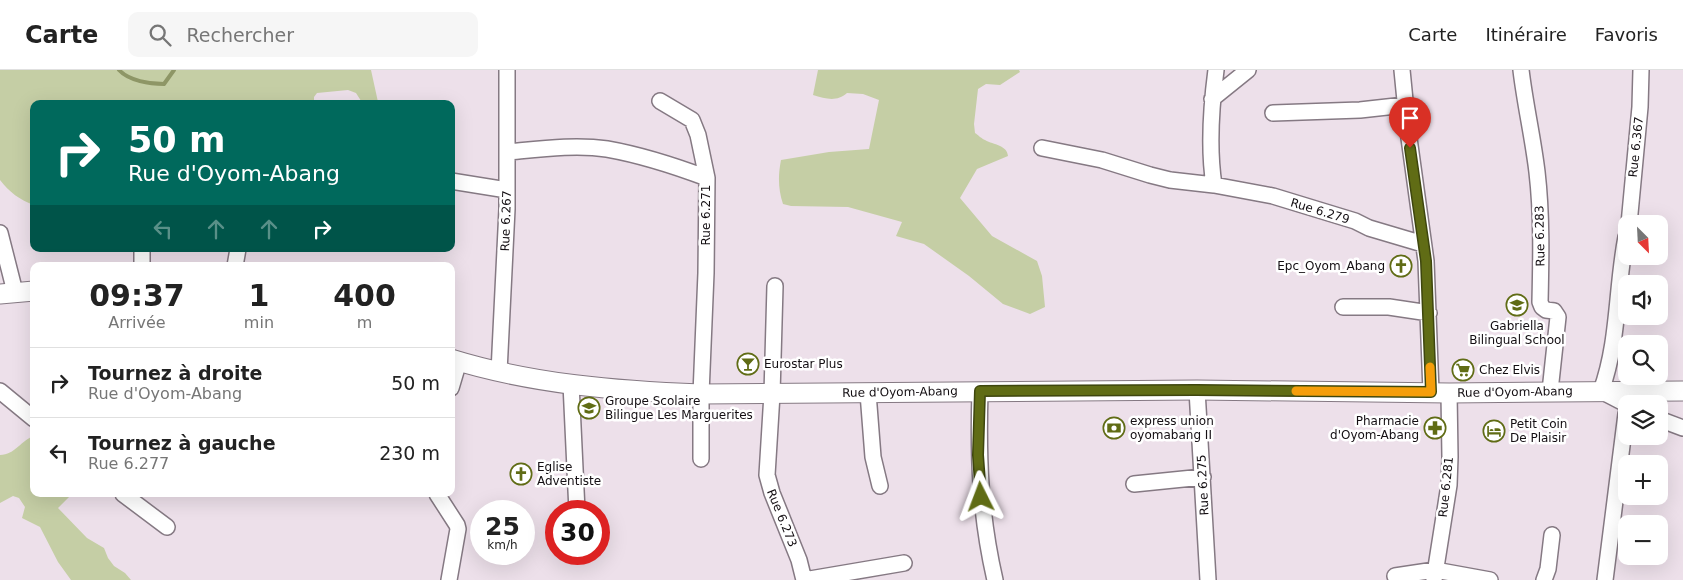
<!DOCTYPE html>
<html lang="fr">
<head>
<meta charset="utf-8">
<style>
  body { margin:0; font-family:"DejaVu Sans",sans-serif; background:#f6f6f6; color:#222; height:100vh; display:flex; flex-direction:column; font-size:19px; white-space:nowrap }
  * { box-sizing:border-box; margin:0 }
  p { font-size:16px; color:#767676 }
  .icon { flex:none; width:28px; height:28px; fill:none; stroke:currentColor; stroke-width:2; stroke-linecap:round; stroke-linejoin:round }
  .map { position:relative; flex:1; overflow:hidden }
  .panel { position:absolute; left:30px; top:192px; width:425px; height:235px; display:flex; flex-direction:column; background:#fff; border-radius:10px; box-shadow:0 5px 20px #0002 }
  .panel>* { flex:none }
  .hud { position:absolute; left:30px; top:30px; width:425px; height:152px; border-radius:10px; box-shadow:0 5px 20px #0002; background:#00695c; color:#fff; overflow:hidden }
  .needle { width:32px; rotate:156deg }
  .controls { position:absolute; left:1618px; top:145px; display:grid; gap:10px }
  .controls a { display:grid; place-items:center; width:50px; height:50px; border-radius:10px; background:#fff; box-shadow:0 5px 20px #0002; font-size:25px }
  .speed { position:absolute; left:470px; top:430px; display:flex; gap:10px; font-size:25px; font-weight:700; text-align:center }
  .speed>* { display:grid; place-content:center; width:65px; height:65px; border-radius:50%; background:#fff; box-shadow:0 5px 20px #0002; line-height:1 }
  .speed small { font-size:12px; font-weight:400 }
  .speed .limit { border:8px solid #d22; background:#fff; color:#111 }
  .pin { position:absolute; display:grid; place-items:center; width:42px; height:42px; color:#fff; margin:-51px -21px; border-radius:50% 50% 50% 0; rotate:-45deg; box-shadow:0 0 5px #0007 }
  .pin .icon { rotate:45deg }
  .me { position:absolute; width:55px; margin:-28px; rotate:357deg; stroke-linejoin:round; filter:drop-shadow(0 0 4px #0008) }
  .turn { display:flex; align-items:center; gap:18px; height:105px; padding:0 15px; font-size:22px }
  .turn .icon { width:65px; height:65px; stroke-width:2.5 }
  .turn b { display:block; font-size:35px; line-height:42px }
  .lanes { display:flex; align-items:center; height:48px; padding:0 15px; background:#0003; justify-content:center; gap:25px; direction:ltr }
  .lanes .off { opacity:.35 }
  .eta { display:flex; justify-content:space-evenly; align-items:center; height:85px; text-align:center }
  .eta b { font-size:30px; font-weight:600; line-height:35px }
  ul { padding:0; list-style:none }
  li { display:flex; align-items:center; gap:15px; height:70px; padding:0 15px; border-top:1px solid #e0e0e0 }
  li div { flex:1 }
  li b { display:block; font-size:19px }
  li em { font-style:normal }
  header { display:flex; align-items:center; gap:30px; box-sizing:border-box; height:70px; padding:0 25px; background:#fff; border-bottom:1px solid #e0e0e0 }
  header strong { font-size:24px }
  nav { display:flex; gap:28px; margin-inline-start:auto; font-size:18px }
  .search { width:350px; height:45px; background:#f6f6f6; display:flex; align-items:center; gap:12px; box-sizing:border-box; padding:0 18px; border-radius:10px; color:#767676; font-size:19px }
  .map>svg:first-child { display:block }
  .green { fill:#c5cea5 }
  .lines { fill:none; stroke-linecap:round; stroke-linejoin:round }
  .stream { stroke:#8e9666; stroke-width:4 }
  .minor-casing { stroke:#857983; stroke-width:18 }
  .major-casing { stroke:#857983; stroke-width:21 }
  .minor { stroke:#fff; stroke-width:15 }
  .major { stroke:#fff; stroke-width:19 }
  .route-casing { stroke:#3e460e; stroke-width:12 }
  .route { stroke:#606c15; stroke-width:9 }
  .slow { stroke:#f59e0b; stroke-width:9 }
  .labels { text-anchor:middle; dominant-baseline:central; stroke-width:5; stroke-linejoin:round; paint-order:stroke }
  .street-label { font-size:12px; fill:#130e12; stroke:#fff }
  .poi-label { font-size:12px; fill:#130e12; stroke:#fff; text-anchor:start }
</style>
</head>
<body>
<header>
<strong>Carte</strong>
<div class="search"><svg class="icon" aria-label="search" viewBox="0 0 24 24"><circle cx="10" cy="10" r="6"/><path d="M15 15l6 6"/></svg>Rechercher</div>
<nav><a>Carte</a><a>Itinéraire</a><a>Favoris</a></nav>
</header>
<div class="map">
<svg width="1683" height="510" viewBox="0 0 1683 510">
  <rect width="100%" height="100%" fill="#ede0ea"/>
  <path class="green" d="M0,0H371L378,32L376,34H363L356,23L348,20L317,23L314,27V34H34V135C20,130 9,122 0,110Z
    M818,0H1019L1020,2L1000,15L986,14L978,19L974,54L975,63C978,65 982,69 985,70C994,75 1007,75 1008,86L977,99L960,128L992,166L1037,191L1042,206L1045,237L1030,244L1003,234L969,206L924,174L896,166L902,152L848,137L791,136L783,134C778,119 778,105 781,90L829,82L869,79L879,30L863,24L847,23C837,32 826,29 813,25Z
    M34,366V424H72L58,438L87,468L104,478L108,488L114,496L125,503L131,510H71L58,492L40,457L22,448L25,437L19,428L13,426L0,433V385C15,385 21,370 34,366Z"/>
  <g class="lines">
    <path class="stream" d="M119,0C129,11 150,14 164,14L174,0"/>
    <g class="minor-casing">
      <path id="minor" d="M1402,0L1408,61L1426,191L1431,322
        M1521,0C1525,34 1533,68 1537,102C1542,145 1541,189 1540,232L1542,237L1546,240L1554,241L1558,247L1550,321
        M1212,29L1248,0
        M660,31L692,50L698,65L707,108
        M1273,43L1360,40L1405,35
        M1042,78L1102,90L1150,105L1170,110L1214,115L1273,126L1355,151L1369,158L1423,174
        M507,82C539,79 576,74 607,79C641,85 675,96 707,108L706,203L701,324V389
        M451,111L507,120
        M1214,115C1208,77 1211,38 1216,0
        M1629,154L1640,37L1641,0
        M0,163L15,222
        M1626,167C1616,218 1619,272 1601,321L1626,334
        M142,179V196
        M235,196L238,179
        M775,216L772,324L767,405L772,423L799,490L804,510
        M1343,237H1389L1429,243
        M499,302L507,139V0
        M571,314L577,441
        M451,318L459,291
        M1197,320L1208,510
        M0,321L34,349
        M980,321C978,388 980,445 995,510
        M868,323L873,387L880,416
        M1659,349L1683,358
        M1134,414L1203,407
        M123,424L167,457
        M437,424L457,455L458,459L449,510
        M1395,506L1435,500L1490,510
        M804,510L904,493
        M1434,510L1449,415L1450,387L1449,323
        M1544,510L1548,499L1552,465
        M1605,510L1626,344"/>
    </g>
    <g class="major-casing">
      <path id="major" d="M0,224L34,221
        M451,289C532,314 617,321 701,324L1197,320L1449,323L1683,321"/>
    </g>
    <use href="#minor" class="minor"/>
    <use href="#major" class="major"/>
  </g>
  <g class="lines">
    <g class="route-casing">
      <path id="route" d="M981,427L978,385L980,321L1196,320L1431,322L1426,191L1410,78"/>
    </g>
    <use href="#route" class="route"/>
    <path class="slow" d="M1296,321L1431,322L1430,297"/>
  </g>
  <defs>
    <g id="church-ring" transform="scale(1.125)"><circle r="9.5" fill="#fff" stroke="#606c15" stroke-width="1.5"/><path d="M-1.2-6h2.4v3.5h3.3v2.4h-3.3V6h-2.4V-.1h-3.3v-2.4h3.3Z" fill="#606c15"/></g>
    <g id="school-ring" transform="scale(1.125)"><circle r="9.5" fill="#fff" stroke="#606c15" stroke-width="1.5"/><path d="M0-5L7-2L0 1L-7-2ZM-4 1L0 2.5L4 1V4Q0 6-4 4Z" fill="#606c15"/></g>
    <g id="bar-ring" transform="scale(1.125)"><circle r="9.5" fill="#fff" stroke="#606c15" stroke-width="1.5"/><path d="M-6-5H6L.8 .8V4.5H3.5V6h-7V4.5H-.8V.8Z" fill="#606c15"/></g>
    <g id="supermarket-ring" transform="scale(1.125)"><circle r="9.5" fill="#fff" stroke="#606c15" stroke-width="1.5"/><path d="M-6-5.5h2.5l.6 2H6L4.5 2H-2.5L-4.4-4H-6ZM-1.5 3.2a1.3 1.3 0 1 0 .1 0ZM3 3.2a1.3 1.3 0 1 0 .1 0Z" fill="#606c15"/></g>
    <g id="bank-ring" transform="scale(1.125)"><circle r="9.5" fill="#fff" stroke="#606c15" stroke-width="1.5"/><path d="M-6-4H6V4H-6ZM0-2.3a2.3 2.3 0 1 0 0 4.6a2.3 2.3 0 1 0 0-4.6Z" fill="#606c15"/></g>
    <g id="pharmacy-ring" transform="scale(1.125)"><circle r="9.5" fill="#fff" stroke="#606c15" stroke-width="1.5"/><path d="M-2-6h4v4h4v4h-4v4h-4v-4h-4v-4h4Z" fill="#606c15"/></g>
    <g id="hotel-ring" transform="scale(1.125)"><circle r="9.5" fill="#fff" stroke="#606c15" stroke-width="1.5"/><path d="M-6-4.5h1.5V1H6V5H4.5V3h-9V5H-6ZM-4 0a1.8 1.8 0 1 1 3.6 0ZM.5 0V-2.5h3Q6-2.5 6 0Z" fill="#606c15"/></g>
  </defs>
  <g fill-rule="evenodd">
    <use href="#church-ring" x="1401" y="196"/>
    <use href="#school-ring" x="1517" y="235"/>
    <use href="#bar-ring" x="748" y="294"/>
    <use href="#supermarket-ring" x="1463" y="300"/>
    <use href="#school-ring" x="589" y="338"/>
    <use href="#bank-ring" x="1114" y="358"/>
    <use href="#pharmacy-ring" x="1435" y="358"/>
    <use href="#hotel-ring" x="1494" y="361"/>
    <use href="#church-ring" x="521" y="404"/>
  </g>
  <g class="labels">
    <g class="street-label">
      <text transform="translate(1636 77) rotate(-84)">Rue 6.367</text>
      <text transform="translate(1320 141) rotate(17)">Rue 6.279</text>
      <text transform="translate(706 145) rotate(-90)">Rue 6.271</text>
      <text transform="translate(506 151) rotate(-88)">Rue 6.267</text>
      <text transform="translate(1540 166) rotate(-91)">Rue 6.283</text>
      <text transform="translate(900 322) rotate(-1)">Rue d'Oyom-Abang</text>
      <text transform="translate(1515 322) rotate(-1)">Rue d'Oyom-Abang</text>
      <text transform="translate(1203 415) rotate(-93)">Rue 6.275</text>
      <text transform="translate(1446 417) rotate(-84)">Rue 6.281</text>
      <text transform="translate(782 448) rotate(68)">Rue 6.273</text>
    </g>
    <g class="poi-label">
      <text x="1385" y="196" text-anchor="end">Epc_Oyom_Abang</text>
      <text x="1517" y="256" text-anchor="middle">Gabriella<tspan x="1517" dy="14">Bilingual School</tspan></text>
      <text x="764" y="294">Eurostar Plus</text>
      <text x="1479" y="300">Chez Elvis</text>
      <text x="605" y="331">Groupe Scolaire<tspan x="605" dy="14">Bilingue Les Marguerites</tspan></text>
      <text x="1130" y="351">express union<tspan x="1130" dy="14">oyomabang II</tspan></text>
      <text x="1419" y="351" text-anchor="end">Pharmacie<tspan x="1419" dy="14">d'Oyom-Abang</tspan></text>
      <text x="1510" y="354">Petit Coin<tspan x="1510" dy="14">De Plaisir</tspan></text>
      <text x="537" y="397">Eglise<tspan x="537" dy="14">Adventiste</tspan></text>
    </g>
  </g>
</svg>
<div class="controls">
<a><svg class="needle" viewBox="-14 -14 28 28"><path d="M0-13l5 13h-10z" fill="#e53935"/><path d="M0 13l5-13h-10z" fill="#767676"/></svg></a>
<a><svg class="icon" aria-label="sound" viewBox="0 0 24 24"><path d="M4 9h4l5-4v14l-5-4H4zM17 9q2 3 0 6"/></svg></a>
<a><svg class="icon" aria-label="search" viewBox="0 0 24 24"><circle cx="10" cy="10" r="6"/><path d="M15 15l6 6"/></svg></a>
<a><svg class="icon" aria-label="layers" viewBox="0 0 24 24"><path d="M12 4l9 5-9 5-9-5zM3 14l9 5 9-5"/></svg></a>
<a>+</a>
<a>−</a>
</div>
<div class="speed"><div>25<small>km/h</small></div><div class="limit">30</div></div>
<div class="pin" style="left:1410px;top:78px;background:#d93025"><svg class="icon" aria-label="arrive" viewBox="0 0 24 24"><path d="M6 21V4h12l-3 4 3 4H6"/></svg></div>
<svg class="me" style="left:981px;top:427px" viewBox="-20 -20 40 40"><path d="M0-17L14 15 0 8-14 15z" fill="#606c15" stroke="#fff" stroke-width="4"/></svg>
<div class="hud">
<div class="turn"><svg class="icon" aria-label="right" viewBox="0 0 24 24"><path d="M7 20v-9h11M14 6l5 5-5 5"/></svg><div><b>50 m</b>Rue d'Oyom-Abang</div></div>
<div class="lanes"><svg class="icon off" aria-label="left" viewBox="0 0 24 24"><path d="M17 20v-9H6M10 6l-5 5 5 5"/></svg><svg class="icon off" aria-label="ahead" viewBox="0 0 24 24"><path d="M12 20V5M6 11l6-6 6 6"/></svg><svg class="icon off" aria-label="ahead" viewBox="0 0 24 24"><path d="M12 20V5M6 11l6-6 6 6"/></svg><svg class="icon" aria-label="right" viewBox="0 0 24 24"><path d="M7 20v-9h11M14 6l5 5-5 5"/></svg></div>
</div>
<section class="panel">
<div class="eta">
<div><b>09:37</b><p>Arrivée</p></div>
<div><b>1</b><p>min</p></div>
<div><b>400</b><p>m</p></div>
</div>
<ul>
<li><svg class="icon" aria-label="right" viewBox="0 0 24 24"><path d="M7 20v-9h11M14 6l5 5-5 5"/></svg><div><b>Tournez à droite</b><p>Rue d'Oyom-Abang</p></div><em>50 m</em></li>
<li><svg class="icon" aria-label="left" viewBox="0 0 24 24"><path d="M17 20v-9H6M10 6l-5 5 5 5"/></svg><div><b>Tournez à gauche</b><p>Rue 6.277</p></div><em>230 m</em></li>
</ul>
</section>
</div>
</body>
</html>
